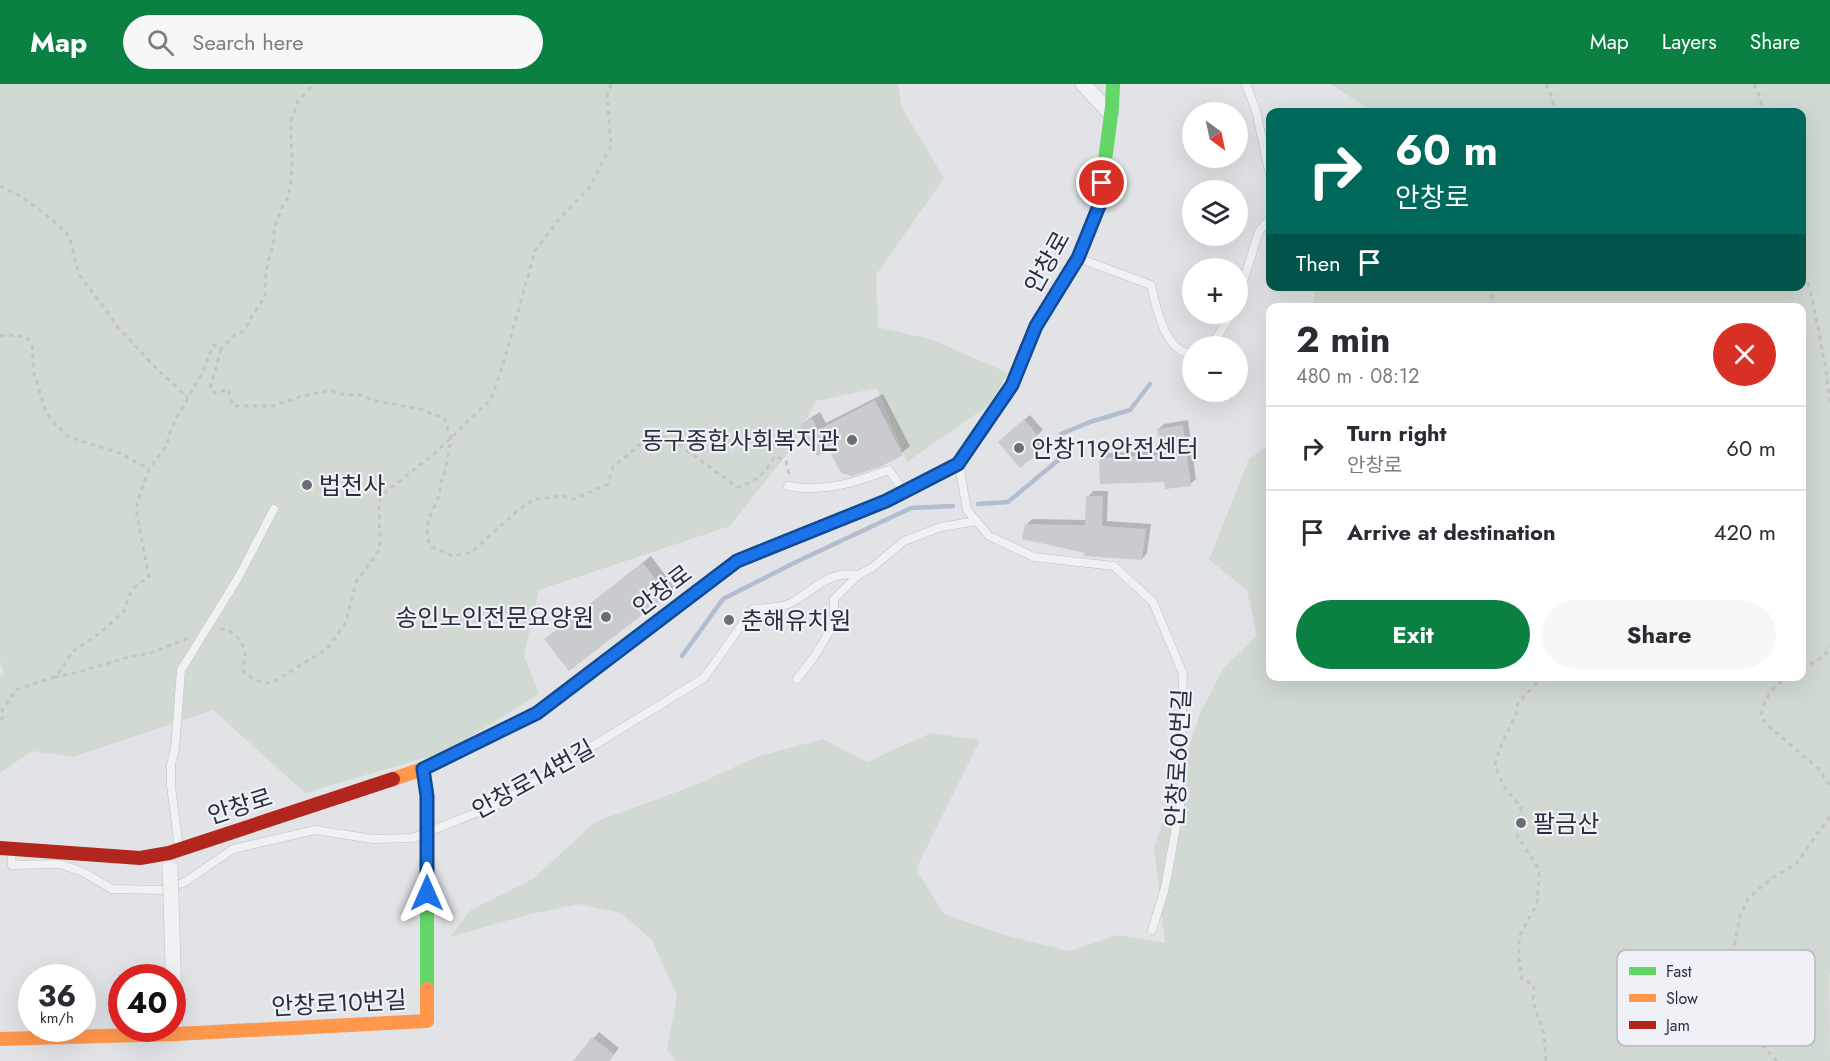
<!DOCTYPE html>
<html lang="en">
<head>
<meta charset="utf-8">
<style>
  body { margin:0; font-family:Jost,"Noto Sans KR",sans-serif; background:#f7f7f7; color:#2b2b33; height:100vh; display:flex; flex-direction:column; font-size:22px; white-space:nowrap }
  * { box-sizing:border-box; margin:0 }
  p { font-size:20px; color:#7c7c81 }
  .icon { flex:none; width:33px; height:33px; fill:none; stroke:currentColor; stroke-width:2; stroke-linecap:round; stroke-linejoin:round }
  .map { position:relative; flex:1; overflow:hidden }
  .drawer { position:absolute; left:1266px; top:219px; width:540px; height:378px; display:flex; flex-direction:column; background:#fff; border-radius:12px; box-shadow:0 6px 24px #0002 }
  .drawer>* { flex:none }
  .banner { position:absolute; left:1266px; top:24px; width:540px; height:183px; border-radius:12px; box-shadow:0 6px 24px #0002; background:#00695c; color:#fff; overflow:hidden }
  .needle { width:39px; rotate:147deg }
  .buttons { position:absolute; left:1182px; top:18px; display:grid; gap:12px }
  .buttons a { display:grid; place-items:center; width:66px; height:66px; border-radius:50%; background:#fff; box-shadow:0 6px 24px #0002; font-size:30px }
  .speed { position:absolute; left:18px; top:880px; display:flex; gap:12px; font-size:30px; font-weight:700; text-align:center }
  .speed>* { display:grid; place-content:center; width:78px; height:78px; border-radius:50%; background:#fff; box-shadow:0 6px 24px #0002; line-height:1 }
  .speed small { font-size:15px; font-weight:400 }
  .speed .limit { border:9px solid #d22; background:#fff; color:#111 }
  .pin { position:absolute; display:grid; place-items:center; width:51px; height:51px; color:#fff; margin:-26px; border:3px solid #fff; border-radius:50%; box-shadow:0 2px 6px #0007 }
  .me { position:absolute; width:66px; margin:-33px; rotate:0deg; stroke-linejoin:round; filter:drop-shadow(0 0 4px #0008) }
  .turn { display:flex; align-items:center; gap:21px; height:126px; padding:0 30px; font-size:27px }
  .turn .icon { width:78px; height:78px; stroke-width:2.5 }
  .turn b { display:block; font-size:42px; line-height:51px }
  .then { display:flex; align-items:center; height:57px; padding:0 30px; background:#0003; gap:12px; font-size:22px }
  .round { display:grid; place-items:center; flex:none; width:63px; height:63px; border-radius:32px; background:#f7f7f7 }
  .summary { display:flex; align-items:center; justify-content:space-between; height:102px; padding:0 30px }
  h1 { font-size:36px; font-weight:700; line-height:45px }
  .button { display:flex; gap:12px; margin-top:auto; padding:12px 30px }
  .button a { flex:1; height:69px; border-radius:36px; background:#0b8043; color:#fff; font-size:24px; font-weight:700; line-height:69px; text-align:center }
  .button a+a { background:#f7f7f7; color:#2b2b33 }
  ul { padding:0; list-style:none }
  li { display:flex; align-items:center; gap:18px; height:84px; padding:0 30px; border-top:2px solid #e1e1e2 }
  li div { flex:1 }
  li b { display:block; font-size:22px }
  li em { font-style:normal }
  header { display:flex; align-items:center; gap:36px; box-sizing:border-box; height:84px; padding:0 30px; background:#0b8043; color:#fff }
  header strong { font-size:28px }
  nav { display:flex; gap:33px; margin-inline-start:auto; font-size:21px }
  .search { width:420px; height:54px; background:#f7f7f7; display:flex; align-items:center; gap:15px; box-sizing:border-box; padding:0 21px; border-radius:33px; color:#7c7c81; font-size:22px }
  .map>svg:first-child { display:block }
  .green { fill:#d1dad2 }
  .shadow { fill:#0003 }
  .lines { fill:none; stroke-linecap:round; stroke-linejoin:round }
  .stream { stroke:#b0bed0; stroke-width:4.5 }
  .building { fill:#cacbce }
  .lane-casing { stroke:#bfc1c4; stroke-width:9 }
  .street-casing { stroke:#bfc1c4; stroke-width:16 }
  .path { stroke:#c3c4c9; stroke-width:3; stroke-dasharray:4.5 4.5; stroke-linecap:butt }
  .lane { stroke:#f0f1f3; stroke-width:8 }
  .street { stroke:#f0f1f3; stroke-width:15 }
  .fast { stroke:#63d668; stroke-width:14 }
  .slow { stroke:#ff974d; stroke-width:14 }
  .jam { stroke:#b3261e; stroke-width:14 }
  .street-bridge-casing { stroke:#bfc1c4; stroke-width:16; stroke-linecap:butt }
  .street-bridge { stroke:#f0f1f3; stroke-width:15 }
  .slow-bridge { stroke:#ff974d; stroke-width:14 }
  .route-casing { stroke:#114b97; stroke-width:15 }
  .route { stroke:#1a73e8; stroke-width:10 }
  .poi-dot { fill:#696e79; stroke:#eff1f6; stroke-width:2 }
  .labels { text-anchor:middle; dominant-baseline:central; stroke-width:4.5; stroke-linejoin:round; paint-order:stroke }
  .street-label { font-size:24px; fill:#292f3f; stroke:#eff1f6 }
  .poi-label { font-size:24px; fill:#292f3f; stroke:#eff1f6; text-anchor:start }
  .key { fill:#eff1f6; stroke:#b4b7bf; stroke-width:1.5 }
  .key-label { font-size:16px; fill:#292f3f }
</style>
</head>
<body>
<header>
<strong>Map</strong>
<div class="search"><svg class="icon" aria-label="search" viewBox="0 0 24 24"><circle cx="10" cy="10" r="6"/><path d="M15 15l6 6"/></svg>Search here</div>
<nav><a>Map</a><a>Layers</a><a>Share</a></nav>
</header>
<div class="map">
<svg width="1830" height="977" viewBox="0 0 1830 977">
  <rect width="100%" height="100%" fill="#e1e3e6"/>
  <path class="green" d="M0,0H898L902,24L944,94L876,191L878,243L933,256L1008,289L989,321L907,378L877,304L816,317L791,365L730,442L539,506L524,572L539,610L448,667L305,709L213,626L72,673L32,667L0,689V592L4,590L0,576Z
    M1331,0H1830V889L1829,890L1830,977H676L667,966L677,912L652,856L621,829L578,820L527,831L450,853L471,826L533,795L595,738L698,700L756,673L823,655L867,678L931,649L980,656L916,785L944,830L1004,851L1069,867L1118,851L1165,859L1154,763L1200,630L1224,583L1257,552L1247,506L1209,476L1249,375L1270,360V592H1802V224L1313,223L1315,202H1802V28H1373Z"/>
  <path class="shadow" d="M883,310L910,362L902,369L880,381L829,364L802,341L810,334L820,328L826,339Z
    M1030,331L1043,346L1035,353L1043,362L1038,367L1005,352Z
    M1188,336L1196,395L1190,400L1165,396L1101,374L1107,369L1161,367L1158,345L1164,340Z
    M1093,407H1108L1107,437L1151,440L1147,469L1142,475L1086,468L1026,441L1032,435L1087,436L1088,413Z
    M651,472L674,503L667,510L546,555Z
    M599,948L619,964L609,977H575Z"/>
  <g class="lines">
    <path class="stream" d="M978,420L1008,418L1062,373L1061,350L1090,338L1130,326L1150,300
      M682,572L723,515L794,479L911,424L953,422"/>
  </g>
  <path class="building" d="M875,316L903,371L880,383L852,392L841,389L829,366L817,372L800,341L812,334L818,346Z
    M1024,335L1038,352L1031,359L1039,369L1020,384L998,358Z
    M1183,341L1191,402L1165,405L1164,398L1100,400L1099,374L1160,371L1157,345Z
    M1086,412H1103L1102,442L1146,445L1142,476L1084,472L1085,469L1022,455L1025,440L1085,441Z
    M643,479L668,511L569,587L544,555Z
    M592,953L614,970L609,977H573Z"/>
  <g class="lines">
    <g class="lane-casing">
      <path id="lane" d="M1246,0L1256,27L1270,91
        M1078,174L1151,201C1156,222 1165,270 1192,269
        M1238,214L1259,147L1270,135
        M1203,262L1215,256L1232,230
        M959,381L967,426L989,452L1034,473L1114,482L1153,518L1183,590L1180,721L1165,804L1152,846
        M788,402C824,409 856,398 889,386L903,406
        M797,595L814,573L834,540V515L858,491L873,483L904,457L941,443L977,437
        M179,764L171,702V680L175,665L181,586L238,494L274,425
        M11,766L12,781L60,780L83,788L112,805L164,806L185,798L233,765L315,746L373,755L413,754L498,720L704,594L753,525C765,524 781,524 791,519C814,506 829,486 858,491"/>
    </g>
    <g class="street-casing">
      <path id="street" d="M1083,0L1111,30
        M171,813L175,950"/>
    </g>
    <path class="path" d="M1546,0L1552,13L1555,28
      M1754,0C1758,9 1764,18 1760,28
      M0,102L22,113L53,136L69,152L79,190L118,243L151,279L188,314
      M1802,192L1807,197L1811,209L1826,285L1830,321
      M1491,202L1493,224
      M0,252L17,251L28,255L32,260L34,290L46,328L52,337L69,353L120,369L149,385
      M221,265L210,305L215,309L228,305L233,322H273L300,313L330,306L346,311H362L372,316L420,325L444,334L451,355L445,387L440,401V410L428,436L427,454L432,463L453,472L472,468L518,426L535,415L562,412L574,415L608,400L613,383L642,359L657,353L670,354L737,403C757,398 765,389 775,372L786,377L789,391
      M220,545C233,545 245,558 245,572C245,576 243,582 243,587C252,595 263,602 275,597L327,565L346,538L356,498L380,465L379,420L381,413L387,407L435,369L489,317L493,310L504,277L535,167L559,135L590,103L611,62L607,12L611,0
      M1802,585L1824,572L1830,562
      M1543,592L1518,619L1516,630L1499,666L1495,681L1503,701L1521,723L1517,743L1518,753L1536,780L1539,788L1537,820L1519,853V876L1522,895L1534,901L1533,918L1544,950L1546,977
      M1789,592C1773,602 1764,613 1761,633L1771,644L1820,686L1830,702
      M54,593L75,589L129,573L151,569L188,554
      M0,635L3,634L2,626L16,606L54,593L60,587L72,568L100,549L124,527L129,511L135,503L149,492L137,432V419L149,385L167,361L170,348L177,333L202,290L213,261L221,263V265L235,251L245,246L253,230L265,213L266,187L274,156V143L283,121L289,112L292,85L291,37L298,17L314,0
      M1777,977L1732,928L1726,906L1740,832L1749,813L1772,794L1796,780L1830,732"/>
    <use href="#lane" class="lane"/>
    <use href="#street" class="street"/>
    <path class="fast" d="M1027,263L1036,242L1078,174L1099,122L1112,23L1113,0
      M427,788V905"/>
    <path class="slow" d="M393,695L423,685L537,629L630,558
      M0,955L175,950L427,937V905"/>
    <path class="jam" d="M630,558L737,477L886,417L958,380L1012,301L1027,263
      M0,764L140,774L169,769L393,695"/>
    <g class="street-bridge-casing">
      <path id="street-bridge" d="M170,785L171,813"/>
    </g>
    <use href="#street-bridge" class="street-bridge"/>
    <path class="slow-bridge" d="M427,712V788"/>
  </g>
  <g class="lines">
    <g class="route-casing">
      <path id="route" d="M427,809V712L423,685L537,629L737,477L886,417L958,380L1012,301L1036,242L1078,174L1099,122L1102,99"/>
    </g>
    <use href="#route" class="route"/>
  </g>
  <g class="poi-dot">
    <circle cx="852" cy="356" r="6"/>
    <circle cx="1019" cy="364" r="6"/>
    <circle cx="307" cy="401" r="6"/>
    <circle cx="606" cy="533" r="6"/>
    <circle cx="729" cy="536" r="6"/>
    <circle cx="1521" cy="739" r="6"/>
  </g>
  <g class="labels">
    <g class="street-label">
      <text transform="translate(1047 178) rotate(-61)">안창로</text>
      <text transform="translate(662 506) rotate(-37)">안창로</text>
      <text transform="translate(1178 674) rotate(-87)">안창로60번길</text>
      <text transform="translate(533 695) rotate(-29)">안창로14번길</text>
      <text transform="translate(240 722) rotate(-18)">안창로</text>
      <text transform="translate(339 919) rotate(-3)">안창로10번길</text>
    </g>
    <g class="poi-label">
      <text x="840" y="356" text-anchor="end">동구종합사회복지관</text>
      <text x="1031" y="364">안창119안전센터</text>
      <text x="319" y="401">법천사</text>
      <text x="594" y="533" text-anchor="end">송인노인전문요양원</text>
      <text x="741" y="536">춘해유치원</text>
      <text x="1533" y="739">팔금산</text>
    </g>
  </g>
  <rect x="1617" y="866" width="198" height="96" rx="9" class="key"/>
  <rect x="1629" y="883" width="27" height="8" fill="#63d668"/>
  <rect x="1629" y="910" width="27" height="8" fill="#ff974d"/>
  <rect x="1629" y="937" width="27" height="8" fill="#b3261e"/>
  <g class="key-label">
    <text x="1666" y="893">Fast</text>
    <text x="1666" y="920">Slow</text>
    <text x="1666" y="947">Jam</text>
  </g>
</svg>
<div class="buttons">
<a><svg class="needle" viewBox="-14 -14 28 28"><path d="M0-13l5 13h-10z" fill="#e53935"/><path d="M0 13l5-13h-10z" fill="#7c7c81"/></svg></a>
<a><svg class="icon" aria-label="layers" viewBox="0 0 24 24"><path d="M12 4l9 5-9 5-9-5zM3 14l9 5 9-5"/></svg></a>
<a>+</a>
<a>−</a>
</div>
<div class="speed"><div>36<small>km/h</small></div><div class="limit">40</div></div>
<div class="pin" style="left:1102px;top:99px;background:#d93025"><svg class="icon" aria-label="arrive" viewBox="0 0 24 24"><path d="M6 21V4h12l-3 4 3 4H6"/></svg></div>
<svg class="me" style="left:427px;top:809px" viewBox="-20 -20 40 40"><path d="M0-17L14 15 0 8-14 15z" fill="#1a73e8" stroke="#fff" stroke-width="4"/></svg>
<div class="banner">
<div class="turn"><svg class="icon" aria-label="right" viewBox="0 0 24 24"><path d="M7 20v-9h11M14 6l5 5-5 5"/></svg><div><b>60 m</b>안창로</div></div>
<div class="then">Then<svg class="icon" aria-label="arrive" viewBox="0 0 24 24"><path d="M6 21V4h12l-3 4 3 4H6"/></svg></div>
</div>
<section class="drawer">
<div class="summary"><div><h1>2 min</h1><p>480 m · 08:12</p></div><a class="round" style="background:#d93025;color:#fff"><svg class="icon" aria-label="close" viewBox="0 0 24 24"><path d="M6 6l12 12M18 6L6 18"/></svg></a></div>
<ul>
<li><svg class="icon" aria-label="right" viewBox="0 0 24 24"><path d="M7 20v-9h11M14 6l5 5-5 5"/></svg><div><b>Turn right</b><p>안창로</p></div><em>60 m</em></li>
<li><svg class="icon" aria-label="arrive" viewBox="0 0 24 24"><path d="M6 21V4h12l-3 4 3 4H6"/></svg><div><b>Arrive at destination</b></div><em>420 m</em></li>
</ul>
<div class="button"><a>Exit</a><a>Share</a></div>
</section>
</div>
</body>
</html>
